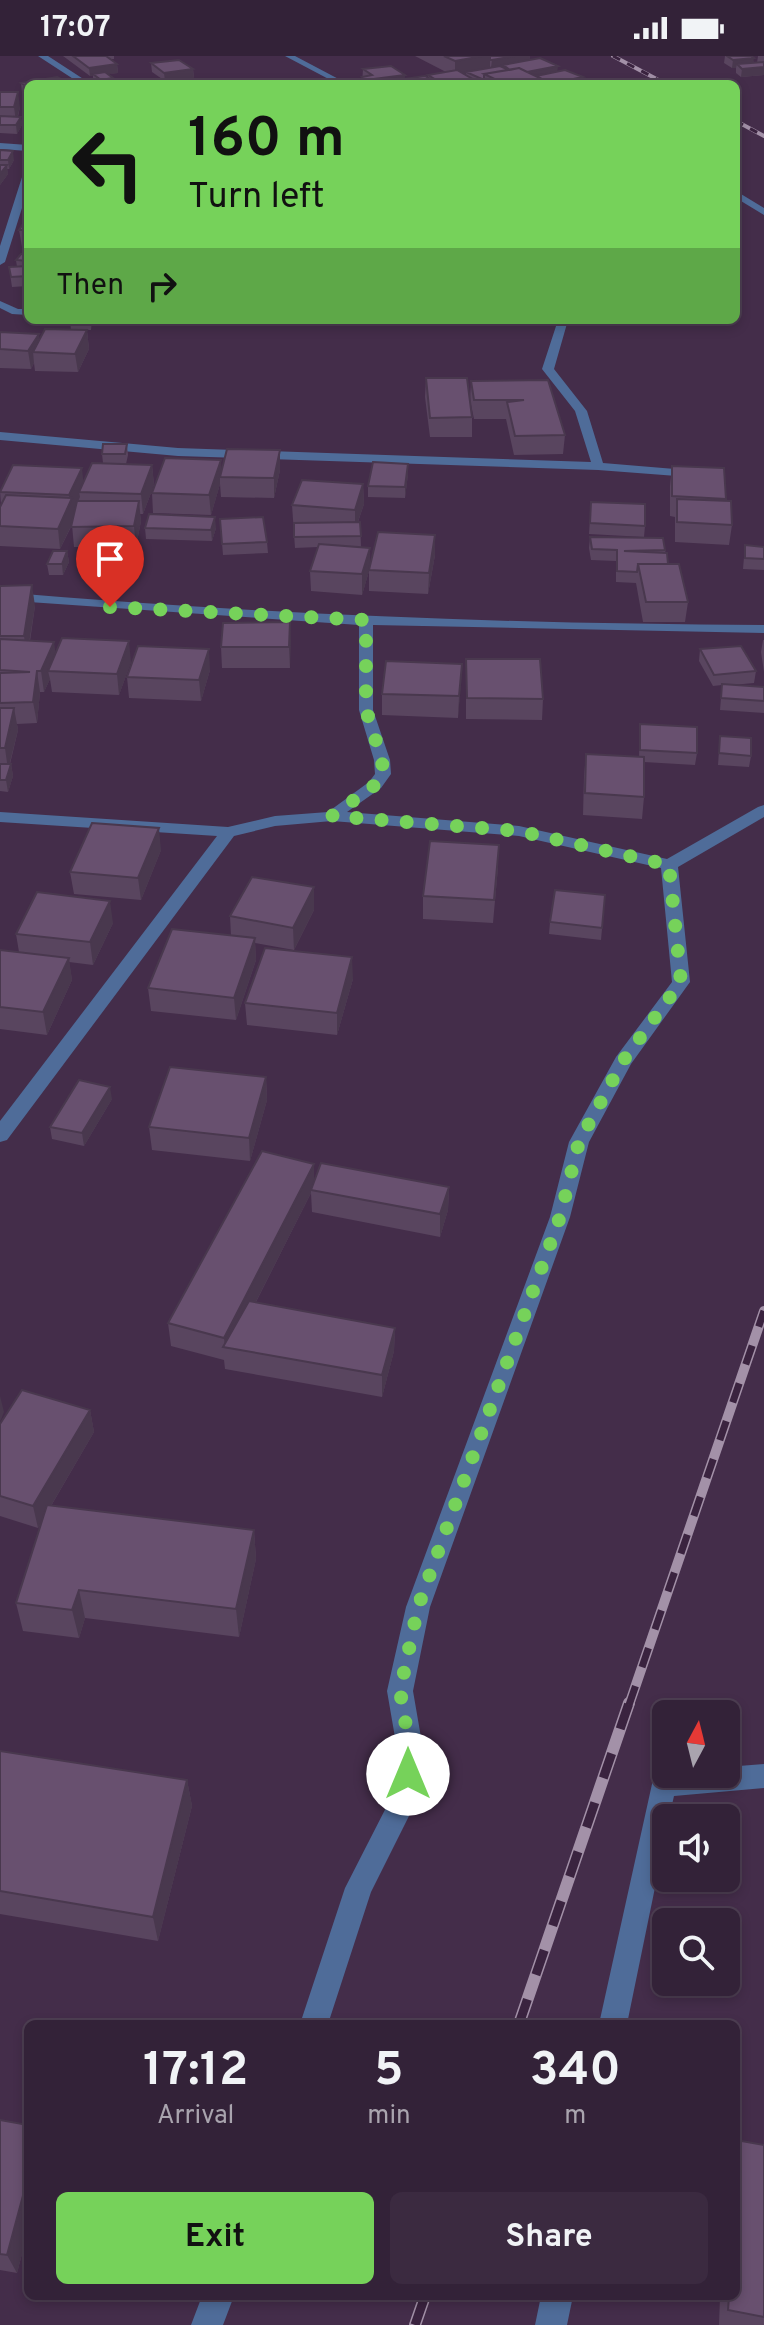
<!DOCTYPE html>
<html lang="en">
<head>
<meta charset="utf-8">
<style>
  body { margin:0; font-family:Overpass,sans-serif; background:#3b2a40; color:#f1f3f6; height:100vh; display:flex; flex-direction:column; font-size:30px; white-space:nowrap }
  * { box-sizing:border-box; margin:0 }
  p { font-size:26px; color:#a9a4ae }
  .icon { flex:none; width:44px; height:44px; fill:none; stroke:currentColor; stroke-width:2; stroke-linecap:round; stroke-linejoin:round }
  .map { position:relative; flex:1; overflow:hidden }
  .drawer { position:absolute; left:24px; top:1964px; width:716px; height:280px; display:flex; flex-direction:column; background:#332238; border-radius:12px; box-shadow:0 4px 12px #0003,0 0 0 2px #4e3f53 }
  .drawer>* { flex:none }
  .top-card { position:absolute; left:24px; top:24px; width:716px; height:244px; border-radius:12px; box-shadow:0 4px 12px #0003,0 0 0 2px #4e3f53; background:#76d25a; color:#111; overflow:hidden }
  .needle { width:52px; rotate:7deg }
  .fabs { position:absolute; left:652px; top:1644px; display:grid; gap:16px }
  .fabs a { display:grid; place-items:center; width:88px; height:88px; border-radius:12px; background:#332238; box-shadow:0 4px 12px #0003,0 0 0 2px #4e3f53; font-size:40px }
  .pin { position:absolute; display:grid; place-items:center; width:68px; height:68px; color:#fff; margin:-82px -34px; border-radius:50% 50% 50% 0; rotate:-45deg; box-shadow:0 0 8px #0007 }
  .pin .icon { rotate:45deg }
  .me { position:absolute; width:88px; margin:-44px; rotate:0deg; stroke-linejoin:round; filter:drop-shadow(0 0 6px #0008) }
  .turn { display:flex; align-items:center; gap:28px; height:168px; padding:0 32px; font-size:36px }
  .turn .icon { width:104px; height:104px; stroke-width:2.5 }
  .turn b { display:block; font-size:56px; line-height:68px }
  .then { display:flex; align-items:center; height:76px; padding:0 32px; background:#0003; gap:16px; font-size:30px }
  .eta { display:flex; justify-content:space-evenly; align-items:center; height:136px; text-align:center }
  .eta b { font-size:48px; font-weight:700; line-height:56px }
  .button { display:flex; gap:16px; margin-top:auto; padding:16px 32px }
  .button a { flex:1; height:92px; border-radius:12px; background:#76d25a; color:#111; font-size:32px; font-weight:700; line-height:92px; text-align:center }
  .button a+a { background:#3b2a40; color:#f1f3f6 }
  .status { display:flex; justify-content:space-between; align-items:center; height:56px; padding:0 40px; background:#332238; direction:ltr }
  .status svg { height:22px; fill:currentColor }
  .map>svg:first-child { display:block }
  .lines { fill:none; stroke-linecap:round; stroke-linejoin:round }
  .minor { fill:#4f6c99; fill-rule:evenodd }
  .rail-far2-casing { stroke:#a391a8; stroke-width:4 }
  .rail-far1-casing { stroke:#a391a8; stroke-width:10 }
  .rail-casing { stroke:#a391a8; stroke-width:12 }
  .rail-far2 { stroke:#3a233f; stroke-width:3; stroke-dasharray:8; stroke-linecap:butt }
  .rail-far1 { stroke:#3a233f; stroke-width:7; stroke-dasharray:20; stroke-linecap:butt }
  .rail { stroke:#3a233f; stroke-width:9; stroke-dasharray:26; stroke-linecap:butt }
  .wall { fill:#59455f }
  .shaded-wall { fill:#49384e }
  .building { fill:#68506f; stroke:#49384e; stroke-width:2 }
  .route { stroke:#76d25a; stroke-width:14; stroke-dasharray:0 25.2 }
</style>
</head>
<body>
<div class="status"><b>17:07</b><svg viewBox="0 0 49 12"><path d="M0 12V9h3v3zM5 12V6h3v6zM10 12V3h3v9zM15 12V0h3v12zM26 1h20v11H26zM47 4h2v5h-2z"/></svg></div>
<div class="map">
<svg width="764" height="2269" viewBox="0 0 764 2269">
  <rect width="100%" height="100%" fill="#442d4a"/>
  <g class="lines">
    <path class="minor" d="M38,0H48L91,28H81Z
      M285,0H295L348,28H338Z
      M0,87L28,89V95L0,93Z
      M28,115V133L5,206L0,209V190L23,118Z
      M736,135L764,152V159L736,142Z
      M0,245L18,253H28V259L12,258L0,252Z
      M558,264H568L554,313L587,355L603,407L699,415L705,419L703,422L598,414L178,400L0,384V376L178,392L591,406L575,355L542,313Z
      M0,536C255,558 508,568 764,569V577L373,569V654L390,704L391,718L381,732L347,756L519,770L667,803L758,751L764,749V761L678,811L690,926L631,1008L589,1086L570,1161L430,1551L413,1635L423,1693L418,1742L371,1836L328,1968H300L345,1832L392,1740L397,1693L387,1635L406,1551L550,1161L569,1086L616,1001L672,926L661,812L519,780L332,765L275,770L234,780L7,1084L0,1086V1065L217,780L0,766V756L228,771L275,760L328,756L369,726L375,718L374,704L359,654V569L0,544Z
      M764,1708V1732L674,1740L669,1762H666V1778L627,1968H599L654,1719L666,1715V1718H726V1711Z
      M202,2240H234L223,2269H191Z
      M541,2240H573L567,2269H535Z"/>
    <g class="rail-far2-casing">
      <path id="rail-far2" d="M613,0L666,28
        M736,65L764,80"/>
    </g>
    <g class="rail-far1-casing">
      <path id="rail-far1" d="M629,1649L764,1255"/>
    </g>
    <g class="rail-casing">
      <path id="rail" d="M519,1968L629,1647
        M415,2269L425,2240"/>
    </g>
    <use href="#rail-far2" class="rail-far2"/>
    <use href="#rail-far1" class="rail-far1"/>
    <use href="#rail" class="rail"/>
  </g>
  <path class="wall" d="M63,0H114V3H111L117,8L118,17L107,18L113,22V28H96L93,26V20H90Z
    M415,0H530L529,4L583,27L592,28H362L363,13L405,19V23L428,21V19L446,16Z
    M725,0H751L754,7H757L758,0H764V19L741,21L736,17V12H732L724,7Z
    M151,7L193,13L194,22L165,25L152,16Z
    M65,25V27L28,28V46L26,45L25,37L22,36L21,27Z
    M0,36L20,51L18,61H21L22,69L17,78L0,77Z
    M0,94L14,104L9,113H7L8,118L0,129Z
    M28,160V191H22L19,174Z
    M28,198V230L12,231L9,211H17L16,204Z
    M70,264H92L91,274H79H87L89,293L78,316L35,315L34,307L31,313L0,312V276L39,278V284L71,274Z
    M426,322L472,361V381H430L425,341Z
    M548,324L565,379L563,398L514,399L506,363H474L470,344L471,325Z
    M127,388L128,399L126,408L152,409L154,429L143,458H140L141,465L136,491H74L72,469L60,493L0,490V451L1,449L0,434L83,427L103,407L102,398Z
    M221,404V415L280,414L274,442L221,441L220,428L211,459L153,457L152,437Z
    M672,410L726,443L732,469L729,489L675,486V461L670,460V430Z
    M408,418L405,442L368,441V430Z
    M363,428L364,448L358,466H360L361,491L370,510L435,479V499L428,538L369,535V515L362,539L311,535L310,515L318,491L295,492L292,449Z
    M591,446L645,470L644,481L589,478Z
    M220,463L267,486L268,497L223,499Z
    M145,472H216L212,485L146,483Z
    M590,481L665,494L668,508L688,546L685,566H643L636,527L616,526V505L591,504L589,492Z
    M745,489L764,491V514L743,513Z
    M67,495L69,506L63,519H49L47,508Z
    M0,530L35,550L30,585L56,598L131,606L119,639L52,636L50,623L44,636H40L37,667L17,668L18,674L10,708H11L13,720L8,736L0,735Z
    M290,566V612H222L221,591Z
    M763,584H764V616L761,596Z
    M700,593L756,615L754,627L732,629L764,631V657L720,654L722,629L713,630L699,605Z
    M466,603L543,643L542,664L466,663Z
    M462,608L458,662L382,659V638Z
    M210,614L201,645L129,642L127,621Z
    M640,668L697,697L695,709L644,706V741L642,763L583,759L584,720L586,698L639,701Z
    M720,680L751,700L749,711L718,709Z
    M161,794L141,844L74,838L70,816Z
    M498,811L493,867L423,863V840Z
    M314,831V854L294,894L255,887L256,904L236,964L151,955L148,932L231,880L230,860Z
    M605,839L601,884L549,878L550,866Z
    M113,867L93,909L69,906L72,924L47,979L0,973V894L19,896L16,878Z
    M353,923L337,979L247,969L245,947Z
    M266,1021L267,1044L250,1105L152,1094L149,1071Z
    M112,1043L84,1090L52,1083L50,1071Z
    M314,1108V1125L449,1131L448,1154L440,1181L312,1156L311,1137L256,1246L395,1272L394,1295L382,1341L225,1313L224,1304L171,1290L168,1267Z
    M90,1354L94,1376L51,1450L254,1474L256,1503L239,1581L85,1562L79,1582L23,1575L16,1547L43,1464L38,1472L0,1460V1368Z
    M0,1695L187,1724L192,1750L158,1885L0,1858Z
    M0,2064L28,2069V2175L17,2217L0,2214Z
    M764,2089V2269H719L720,2240H736Z"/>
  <path class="shaded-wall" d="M483,0H490V14L466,16V18L455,20V5Z
    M515,0H530L529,5L491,12L492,4Z
    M754,2L753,10L737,8L736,12H732L733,4Z
    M117,8L118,17L95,20L93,18V20H90L89,12Z
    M558,10L557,18L536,22L517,17Z
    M764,11V19L741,21L742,13Z
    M193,13L194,22L165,25L164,17Z
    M405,19V25L403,23V28H366V24Z
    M583,21V28H550Z
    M113,22V28H101V24Z
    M544,24V28H520Z
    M18,36L20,51L16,66L14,51Z
    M21,61L22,69L17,78L16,69Z
    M13,95L14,104L9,113L8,104Z
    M7,109L8,118L0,129V118Z
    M87,274L89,293L78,316L75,298Z
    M39,278L41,296H33L34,307L31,313L28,295Z
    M280,394V414L274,442V422Z
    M221,404L222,421H220V428L211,459L209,439Z
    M408,408V418L405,442V431Z
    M152,409L154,429L143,458L141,438Z
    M82,412L84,432L79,436L80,441L74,454L75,462L60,493L58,473L70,447L69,439Z
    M363,428L364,448L355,474V454Z
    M139,445L141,465L136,491L134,470Z
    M215,461L216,472L212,485L211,474Z
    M435,479V499L428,538L429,517Z
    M370,492V512L362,539V518Z
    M67,495L69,506L63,519L62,508Z
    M32,529L35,550L27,600L24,580Z
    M290,566L291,587L290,612L289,591Z
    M129,585L131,606L119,639L117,618Z
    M54,586L57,607L48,615L50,623L44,636L41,615Z
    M209,593L210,614L201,645L199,624Z
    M462,608L461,629L458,662L459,640Z
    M37,615L40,636L37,667L33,646Z
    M14,652L18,674L8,714L5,692Z
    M11,708L13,720L8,736L6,724Z
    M159,772L161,794L141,844L138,822Z
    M314,831V854L294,894L293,872Z
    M110,845L113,867L93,909L90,886Z
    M255,882L256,904L236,964L234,942Z
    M352,901L353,923L337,979V957Z
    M69,902L72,924L47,979L43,956Z
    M266,1021L267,1044L250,1105L249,1082Z
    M110,1031L112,1043L84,1090L82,1077Z
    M314,1108V1130L311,1134V1137L232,1293L225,1292L224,1282Z
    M449,1131L448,1154L440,1181V1158Z
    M395,1272L394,1295L382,1341V1319Z
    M0,1340L4,1356L0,1366Z
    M90,1354L94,1376L38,1472L33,1450Z
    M254,1474L256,1503L239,1581L236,1553Z
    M79,1534L85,1562L79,1582L72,1554Z
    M187,1724L192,1750L158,1885L153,1861Z
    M28,2121V2175L17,2217L7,2199Z"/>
  <path class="building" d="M73,0H106L117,8L89,12Z
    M444,0H483L455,5Z
    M490,0H515L492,4H490Z
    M727,0H751L754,2L733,4Z
    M540,2L558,10L527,16L519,12L510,14L503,9Z
    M179,4L193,13L164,17L151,7Z
    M764,6V11L742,13L737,8Z
    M391,10L405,19L366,24L362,21L372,19L363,13Z
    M500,10L509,14L484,18V24L466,16Z
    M519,12L544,24L520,28H505L484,18Z
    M457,14L476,25L458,28H443L428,19Z
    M565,14L583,21L549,28L544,26V24L536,20Z
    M105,16L113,22L101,24L93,18Z
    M425,20L439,28H411L403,23Z
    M57,21L65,25L48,28H28V31L21,27Z
    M400,24L407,28L380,27Z
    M0,36H18L14,51H0Z
    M0,60L21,61L16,69H0Z
    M0,94L13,95L8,104H0Z
    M0,109H7L0,118Z
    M28,160V174H19Z
    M21,198H28V205L16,204Z
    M28,210V220L11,221L9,211Z
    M45,273L87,274L75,298L33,296Z
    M0,276L39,278L28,295L0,293Z
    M426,322H467L472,361L430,362Z
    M548,324L565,379L515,380L507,346L524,344H474L471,325Z
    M103,388H127L125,398H102Z
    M227,393L280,394L274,422L220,421Z
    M165,402L221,404L209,439L152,437Z
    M373,406L408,408L405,431L368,430Z
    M92,407L152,409L141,438L79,436Z
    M13,409L82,412L69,439L0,436Z
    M672,410L724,412L726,443L672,440Z
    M302,424L363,428L355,454L292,449Z
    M6,439L72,442L58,473L0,470V451Z
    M677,443L731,445L732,469L677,466Z
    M77,445H139L134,470L71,471Z
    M591,446L645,448V470L590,467Z
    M149,458L215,461L211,474L145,472Z
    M263,461L267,486L222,488L220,463Z
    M360,466L361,480L294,481V467Z
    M378,476L435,479L429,517L369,514Z
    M590,481L663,482L665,494L624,495L667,497L668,508H638L637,516L617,515V494L592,493Z
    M319,488L370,492L362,518L310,515Z
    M745,489L764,491V503L745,502Z
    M53,495H67L62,508H47Z
    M638,508H679L688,546H646Z
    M32,529L24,580H0V530Z
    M290,566L289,591H221L223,567Z
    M62,582L129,585L117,618L48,615Z
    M0,583L54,586L41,615H37L33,646L0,647V617L30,616L0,614Z
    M138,590L209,593L199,624L127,621Z
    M741,590L756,615L714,619L700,593Z
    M466,603H540L543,643L467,642Z
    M386,605L462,608L459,640L382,638Z
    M722,628L764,631V645L721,642Z
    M0,652H14L5,692H0Z
    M640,668L697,671V697L640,694Z
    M720,680L751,682V700L719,697Z
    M586,698L644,701V741L585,737Z
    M0,708H11L6,724H0Z
    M92,767L159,772L138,822L70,816Z
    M430,785L499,789L494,844L423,840Z
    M252,821L314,831L293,872L230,860Z
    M555,834L605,839L602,872L550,866Z
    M37,836L110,845L90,886L16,878Z
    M172,873L255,882L234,942L148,932Z
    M265,892L352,901L337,957L245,947Z
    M0,894L69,902L43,956L0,951Z
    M170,1011L266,1021L249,1082L149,1071Z
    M79,1024L110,1031L82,1077L50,1071Z
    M262,1095L314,1108L224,1282L168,1267Z
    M321,1107L449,1131L440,1158L311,1134Z
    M249,1245L395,1272L382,1319L223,1291Z
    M22,1334L90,1354L33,1450L0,1440V1368Z
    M47,1449L254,1474L236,1553L79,1534L72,1554L16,1547Z
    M0,1695L187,1724L153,1861L0,1835Z
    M0,2064L28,2069V2121L7,2199L0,2198Z
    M736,2084L764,2089V2261L728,2254L729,2240H736Z"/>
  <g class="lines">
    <path class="route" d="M110,551L366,564V654L382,704L383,718L375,729L332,760L519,775L669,809L681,926L623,1005L579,1086L560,1161L418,1551L400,1635L410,1693L408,1718"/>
  </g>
</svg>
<div class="fabs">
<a><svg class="needle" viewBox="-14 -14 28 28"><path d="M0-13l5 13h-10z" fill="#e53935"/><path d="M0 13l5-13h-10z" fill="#a9a4ae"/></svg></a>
<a><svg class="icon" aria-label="sound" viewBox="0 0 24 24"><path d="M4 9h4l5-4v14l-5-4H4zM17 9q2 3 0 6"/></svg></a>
<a><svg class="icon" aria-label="search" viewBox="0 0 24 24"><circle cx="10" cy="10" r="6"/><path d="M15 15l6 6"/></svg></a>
</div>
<div class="pin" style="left:110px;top:551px;background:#d93025"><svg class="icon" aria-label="arrive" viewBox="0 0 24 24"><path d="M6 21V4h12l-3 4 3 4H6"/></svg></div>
<svg class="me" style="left:408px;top:1718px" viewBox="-20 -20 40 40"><circle r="19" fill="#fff"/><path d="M0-13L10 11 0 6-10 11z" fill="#76d25a"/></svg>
<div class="top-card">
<div class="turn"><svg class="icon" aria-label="left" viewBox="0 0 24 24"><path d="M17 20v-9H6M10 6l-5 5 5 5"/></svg><div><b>160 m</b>Turn left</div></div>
<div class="then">Then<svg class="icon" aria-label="right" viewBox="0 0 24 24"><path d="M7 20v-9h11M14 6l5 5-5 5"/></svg></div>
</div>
<section class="drawer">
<div class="eta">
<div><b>17:12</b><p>Arrival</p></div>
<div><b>5</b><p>min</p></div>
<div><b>340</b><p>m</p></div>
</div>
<div class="button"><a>Exit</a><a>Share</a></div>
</section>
</div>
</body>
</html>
